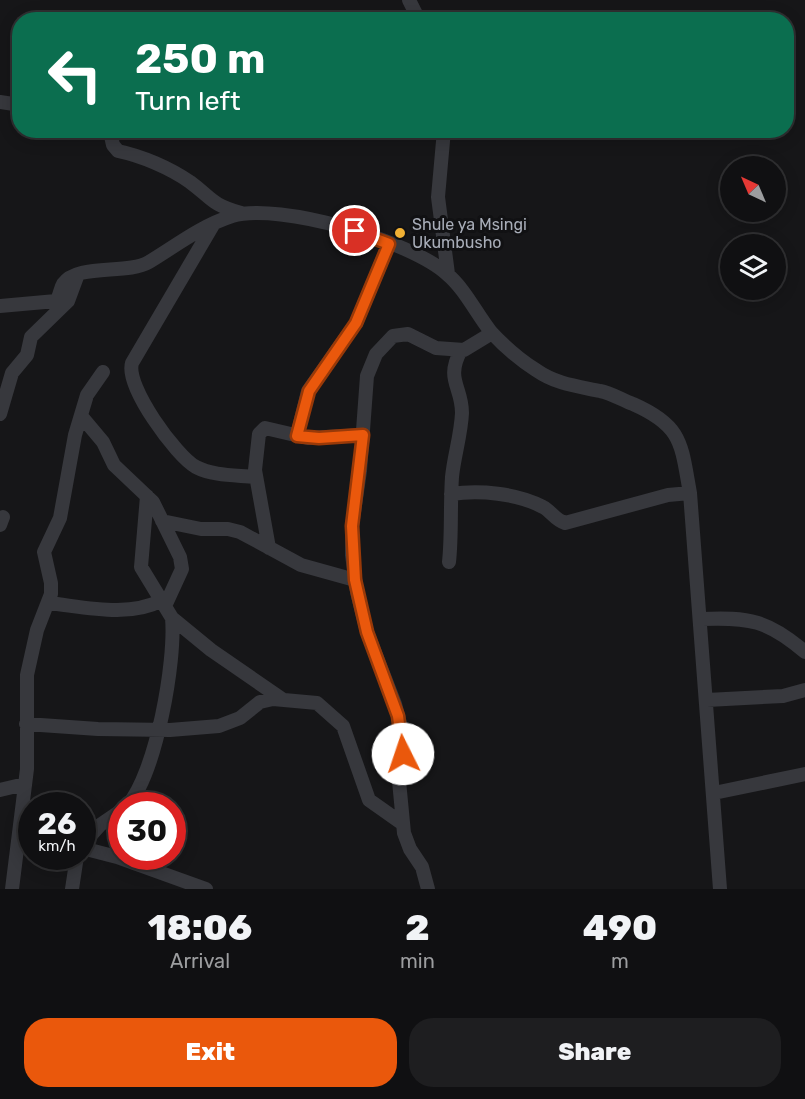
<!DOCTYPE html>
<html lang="en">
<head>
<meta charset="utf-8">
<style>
  body { margin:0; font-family:Rubik,sans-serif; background:#1e1e20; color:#f1f3f6; height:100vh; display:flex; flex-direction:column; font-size:22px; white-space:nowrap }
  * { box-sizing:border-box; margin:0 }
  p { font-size:20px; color:#9c9d9f }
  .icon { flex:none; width:33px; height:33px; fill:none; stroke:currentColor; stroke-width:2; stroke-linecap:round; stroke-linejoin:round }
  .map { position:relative; height:889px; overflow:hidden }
  .drawer { display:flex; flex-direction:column; background:#101012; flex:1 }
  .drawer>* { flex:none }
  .top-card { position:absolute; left:12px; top:12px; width:782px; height:126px; border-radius:24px; box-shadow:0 3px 15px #0003,0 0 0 2px #303032; background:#0b6e4f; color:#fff; overflow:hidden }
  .needle { width:39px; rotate:316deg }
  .controls { position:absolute; left:720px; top:156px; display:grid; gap:12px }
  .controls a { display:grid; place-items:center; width:66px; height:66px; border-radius:50%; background:#101012; box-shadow:0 3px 15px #0003,0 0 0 2px #303032; font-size:30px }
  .speed { position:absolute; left:18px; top:792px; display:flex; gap:12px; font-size:30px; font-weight:700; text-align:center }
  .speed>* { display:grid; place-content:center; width:78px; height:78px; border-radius:50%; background:#101012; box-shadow:0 3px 15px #0003,0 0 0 2px #303032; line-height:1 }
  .speed small { font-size:15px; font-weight:400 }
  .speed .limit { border:9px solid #d22; background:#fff; color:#111 }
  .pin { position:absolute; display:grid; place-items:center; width:51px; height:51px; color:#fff; margin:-26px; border:3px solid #fff; border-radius:50%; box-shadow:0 2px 6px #0007 }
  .me { position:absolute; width:66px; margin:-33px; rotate:356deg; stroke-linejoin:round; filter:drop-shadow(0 0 4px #0008) }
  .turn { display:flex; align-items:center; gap:21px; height:126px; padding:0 24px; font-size:27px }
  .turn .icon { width:78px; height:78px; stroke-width:2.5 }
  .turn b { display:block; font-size:42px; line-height:51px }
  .eta { display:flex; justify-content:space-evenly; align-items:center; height:102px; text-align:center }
  .eta b { font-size:36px; font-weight:800; line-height:42px }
  .action { display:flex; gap:12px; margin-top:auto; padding:12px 24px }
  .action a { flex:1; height:69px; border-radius:24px; background:#ea580c; color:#fff; font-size:24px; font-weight:800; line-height:69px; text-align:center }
  .action a+a { background:#1e1e20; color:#f1f3f6 }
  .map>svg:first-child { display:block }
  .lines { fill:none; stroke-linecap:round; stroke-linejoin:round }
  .minor { stroke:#37383d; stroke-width:14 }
  .route-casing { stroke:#983908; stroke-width:15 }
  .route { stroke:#ea580c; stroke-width:10 }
  .poi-dot { fill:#f2b134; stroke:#111113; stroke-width:2 }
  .labels { text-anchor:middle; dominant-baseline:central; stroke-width:6; stroke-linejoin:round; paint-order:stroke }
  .poi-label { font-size:16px; fill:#a8adb8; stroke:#111113; text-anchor:start }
</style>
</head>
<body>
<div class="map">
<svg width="805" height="889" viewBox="0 0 805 889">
  <rect width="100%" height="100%" fill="#161618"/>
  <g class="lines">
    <path class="minor" d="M409,0L419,20
      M0,102L20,105
      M105,130L111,136L113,145L118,151C142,156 170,168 190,182C213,199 210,204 241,213
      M444,130L438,197L448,274
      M213,225L132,363C125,386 176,456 196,467C213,476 236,475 255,477
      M0,306L56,301C60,296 60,289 63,284C77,263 127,275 149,262C177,245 201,226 232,216C280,202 411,241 447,274C465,289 476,313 491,332C504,346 520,360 536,370C556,384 576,386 600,391C611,393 622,400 633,404C683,426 681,444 690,493L720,889
      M0,414L12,373L27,355L31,337L68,301L78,274
      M82,417L103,442L114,465L153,502L180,557L182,569L165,606
      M297,436L308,391L356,323L389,244
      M451,494C479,490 517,493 543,507C551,511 555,520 565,523L668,495L690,493
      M147,496L141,567L172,618L211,650L282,699
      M162,521L201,529H228L240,532L301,565L355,580
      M0,525L3,517
      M269,548L255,470L259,434L265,428L308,438L363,435
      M449,562C452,534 450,506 452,477C454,456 461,435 462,413C462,386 445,380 461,350
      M49,603C85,607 129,618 162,600
      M701,619C749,617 768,620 805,652
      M707,700L783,696L805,690
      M26,724L98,729L170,730L219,726L240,718L260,702L273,699L317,703L343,726L369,800L403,824
      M0,790L25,784
      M714,793L805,774
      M127,806C156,774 176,661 172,618
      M82,845L100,825L122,810
      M82,848L117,857L206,889
      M12,889L27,769V675L37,630L51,594V583L44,552L60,518L75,435L87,395L103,372
      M72,889L77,856
      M428,889L422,867L410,849L404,833L399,781L403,743L401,727L395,704L367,632L357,592L352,555V526L360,471L367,376L376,354L393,336L408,334L436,348L464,350L492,333"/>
  </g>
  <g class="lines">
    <g class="route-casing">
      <path id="route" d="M355,231L389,244L356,323L309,391L297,436L319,438L363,435L352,526L355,580L367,632L398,716L403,754"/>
    </g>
    <use href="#route" class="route"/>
  </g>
  <circle class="poi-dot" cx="400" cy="233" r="6"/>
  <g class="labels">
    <g class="poi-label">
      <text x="412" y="224">Shule ya Msingi<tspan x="412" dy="18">Ukumbusho</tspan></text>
    </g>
  </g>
</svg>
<div class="controls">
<a><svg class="needle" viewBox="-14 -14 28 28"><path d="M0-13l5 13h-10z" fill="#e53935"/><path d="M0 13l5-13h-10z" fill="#9c9d9f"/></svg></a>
<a><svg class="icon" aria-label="layers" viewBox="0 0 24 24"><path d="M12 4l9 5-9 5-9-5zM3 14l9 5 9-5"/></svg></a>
</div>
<div class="speed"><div>26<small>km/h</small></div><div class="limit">30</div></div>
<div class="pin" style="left:355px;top:231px;background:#d93025"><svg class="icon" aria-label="arrive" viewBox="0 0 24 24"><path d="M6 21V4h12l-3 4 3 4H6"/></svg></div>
<svg class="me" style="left:403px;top:754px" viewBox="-20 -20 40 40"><circle r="19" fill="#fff"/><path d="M0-13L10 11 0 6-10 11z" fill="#ea580c"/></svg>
<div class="top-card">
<div class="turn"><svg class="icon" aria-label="left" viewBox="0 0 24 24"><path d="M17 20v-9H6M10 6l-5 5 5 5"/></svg><div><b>250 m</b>Turn left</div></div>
</div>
</div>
<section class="drawer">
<div class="eta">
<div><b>18:06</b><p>Arrival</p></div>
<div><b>2</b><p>min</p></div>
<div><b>490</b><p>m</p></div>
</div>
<div class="action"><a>Exit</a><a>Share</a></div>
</section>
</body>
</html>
